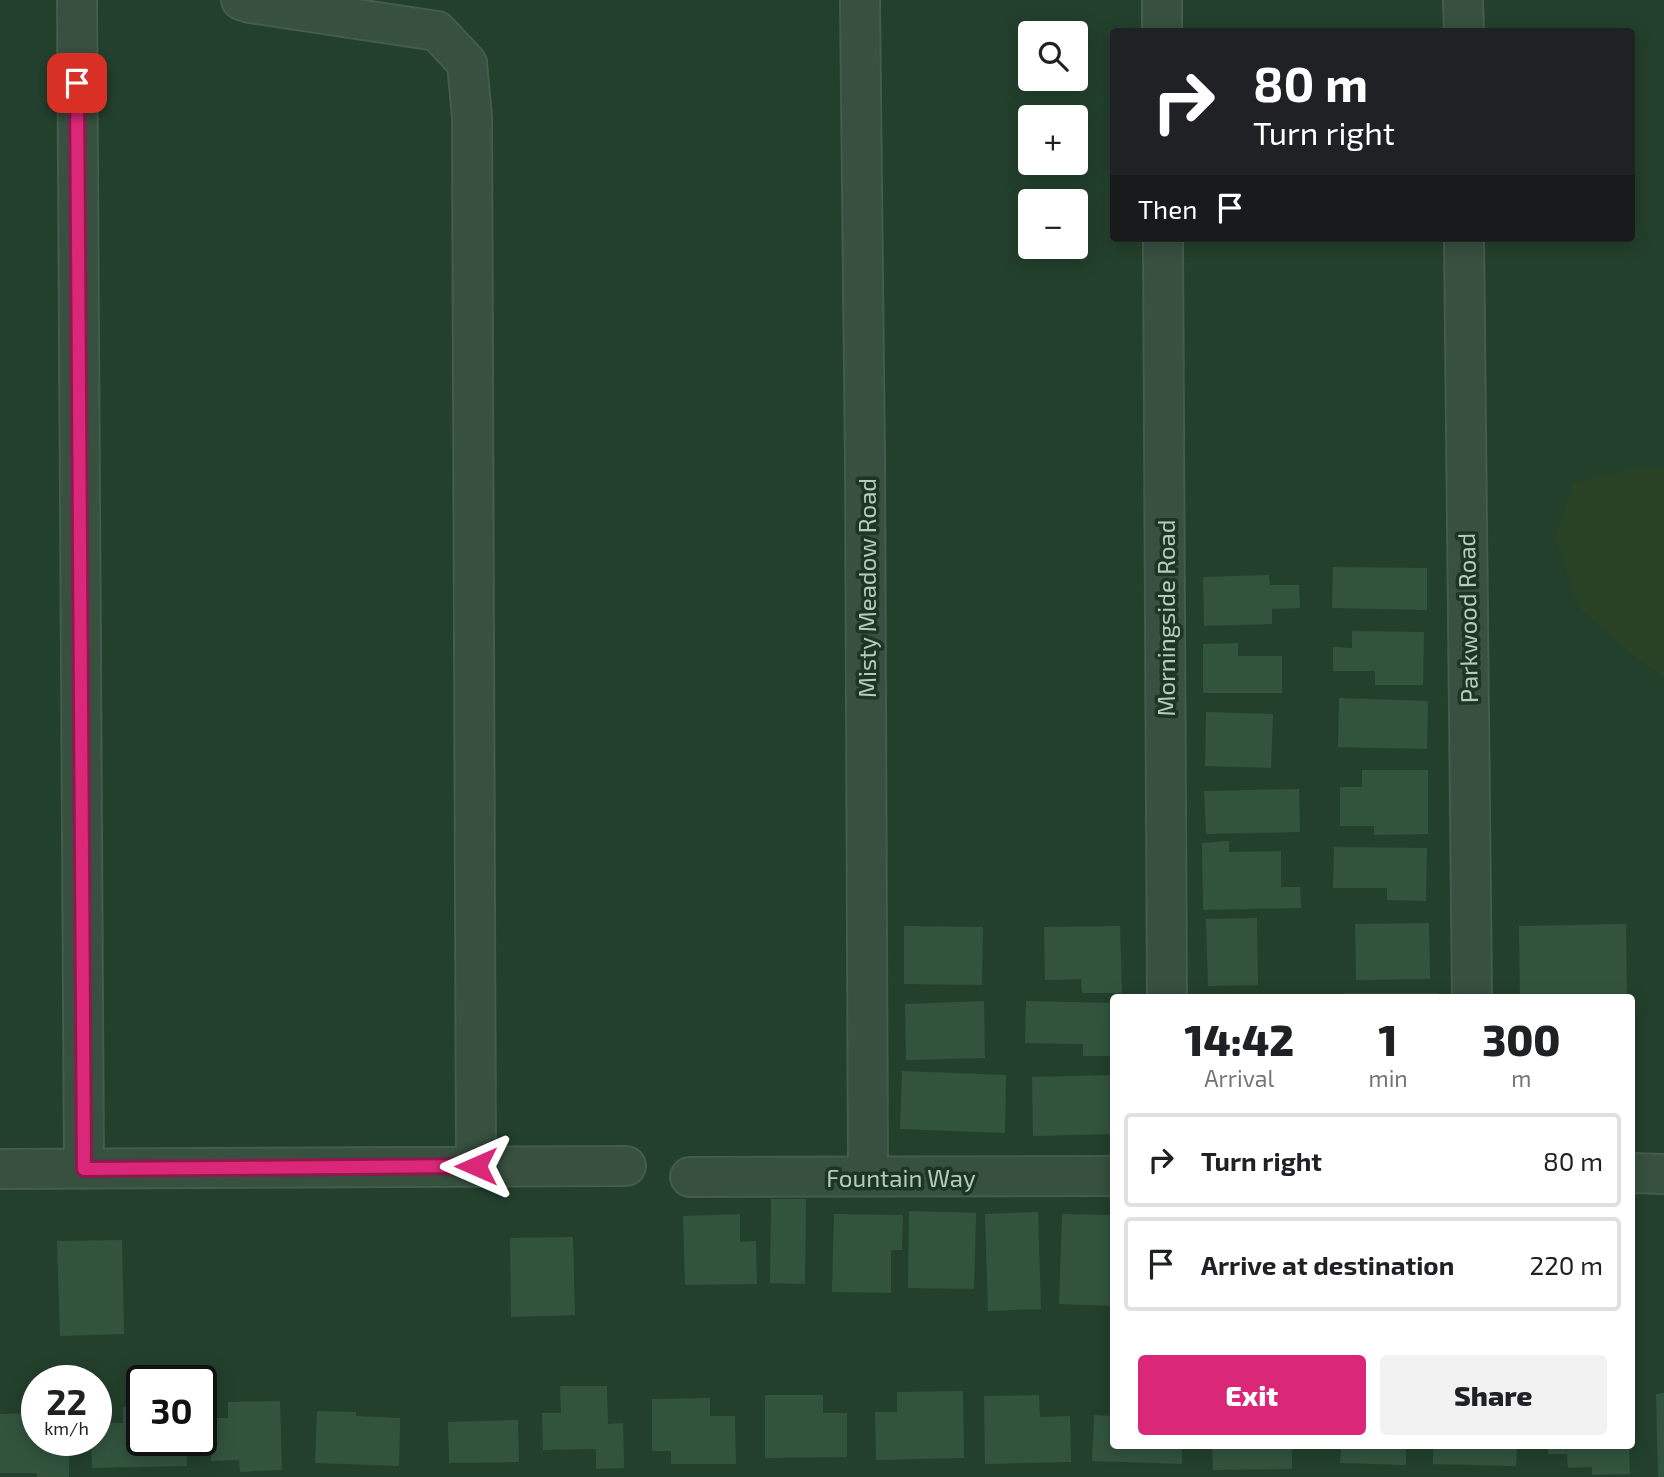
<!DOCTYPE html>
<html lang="en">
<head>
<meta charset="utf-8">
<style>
  body { margin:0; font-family:"Exo 2",sans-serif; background:#f2f2f2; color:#202124; height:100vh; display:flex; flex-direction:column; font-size:26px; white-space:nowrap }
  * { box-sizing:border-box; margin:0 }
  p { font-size:23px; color:#757577 }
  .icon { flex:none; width:38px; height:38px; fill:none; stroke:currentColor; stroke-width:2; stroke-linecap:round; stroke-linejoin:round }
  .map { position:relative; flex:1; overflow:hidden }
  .side { position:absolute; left:1110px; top:994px; width:525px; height:455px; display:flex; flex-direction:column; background:#fff; border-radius:7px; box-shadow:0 4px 18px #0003 }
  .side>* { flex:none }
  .guide { position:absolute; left:1110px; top:28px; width:525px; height:214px; border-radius:7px; box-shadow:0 4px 18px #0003; background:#202124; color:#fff; overflow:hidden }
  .fabs { position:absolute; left:1018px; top:21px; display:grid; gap:14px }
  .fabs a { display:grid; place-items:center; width:70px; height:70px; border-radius:7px; background:#fff; box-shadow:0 4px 18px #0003; font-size:35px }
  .speed { position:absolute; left:21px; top:1365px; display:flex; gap:14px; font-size:35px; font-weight:700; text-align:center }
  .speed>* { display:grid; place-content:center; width:91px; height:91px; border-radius:50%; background:#fff; box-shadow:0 4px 18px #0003; line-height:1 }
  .speed small { font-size:18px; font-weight:400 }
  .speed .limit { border:4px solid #111; border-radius:10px; background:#fff; color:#111 }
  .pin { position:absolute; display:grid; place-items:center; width:60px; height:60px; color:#fff; margin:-30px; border-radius:14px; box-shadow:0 4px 10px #0006 }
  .me { position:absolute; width:77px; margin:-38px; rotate:270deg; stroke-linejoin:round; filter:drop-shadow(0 0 5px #0008) }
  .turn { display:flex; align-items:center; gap:24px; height:147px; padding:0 28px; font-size:32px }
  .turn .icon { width:91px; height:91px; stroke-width:2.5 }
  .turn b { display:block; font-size:49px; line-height:60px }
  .then { display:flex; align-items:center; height:66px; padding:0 28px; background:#0003; gap:14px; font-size:26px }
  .eta { display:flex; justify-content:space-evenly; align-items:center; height:119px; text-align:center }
  .eta b { font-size:42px; font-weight:800; line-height:49px }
  .primary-button { display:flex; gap:14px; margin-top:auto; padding:14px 28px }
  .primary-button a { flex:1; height:80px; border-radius:7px; background:#db2777; color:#fff; font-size:28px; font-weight:800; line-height:80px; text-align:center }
  .primary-button a+a { background:#f2f2f2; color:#202124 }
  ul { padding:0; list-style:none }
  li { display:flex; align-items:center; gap:21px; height:94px; margin:0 14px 10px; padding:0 14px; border:4px solid #e0e0e0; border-radius:7px }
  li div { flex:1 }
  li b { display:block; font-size:26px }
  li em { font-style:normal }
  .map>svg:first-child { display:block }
  .green { fill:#294125 }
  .building { fill:#32543d }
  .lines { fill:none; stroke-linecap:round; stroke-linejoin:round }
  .minor-casing { stroke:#435c4c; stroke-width:42 }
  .minor { stroke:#375040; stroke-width:38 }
  .route-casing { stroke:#8e194d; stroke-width:18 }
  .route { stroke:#db2777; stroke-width:12 }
  .labels { text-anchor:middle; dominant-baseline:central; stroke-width:7; stroke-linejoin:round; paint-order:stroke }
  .street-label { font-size:24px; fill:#b3cbbc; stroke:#1c3524 }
</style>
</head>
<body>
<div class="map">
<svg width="1664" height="1477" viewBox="0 0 1664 1477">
  <rect width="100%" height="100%" fill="#23402c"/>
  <path class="green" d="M1664,467V677L1642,662L1579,608L1555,538L1573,483L1625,470Z"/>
  <path class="building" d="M1333,567L1427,568V610L1332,608Z
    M1269,575L1270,585H1299L1300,608L1272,609V624L1204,626L1203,577Z
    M1352,631L1424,632L1423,685H1375V671H1333V647L1352,648Z
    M1238,643V656H1282V693H1203V644Z
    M1339,698L1428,701L1427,749L1338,747Z
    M1206,712L1273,714L1271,768L1205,766Z
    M1362,770H1428V834L1374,835V826H1340V787H1362Z
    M1299,789L1300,832L1206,834L1204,791Z
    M1229,841V852L1281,851V887H1300L1301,908L1203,910L1202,843Z
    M1334,847L1427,848L1426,901L1387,900V888H1333Z
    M1257,918L1258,985L1208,986L1206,919Z
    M1429,923L1430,979L1356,980L1355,924Z
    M1626,924L1627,997L1520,998L1519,926Z
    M904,926L983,927L982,985L904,984Z
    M1120,926L1122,993H1082L1081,979L1045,980L1044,927Z
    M1343,993H1438L1437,998H1343Z
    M984,1001L985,1058L906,1060L905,1004Z
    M1026,1001L1113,1003V1056H1083V1044L1025,1043Z
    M902,1071L1006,1075L1005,1133L900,1129Z
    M1113,1075V1134L1033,1136L1032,1077Z
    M771,1199H806L805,1284L770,1283Z
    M909,1211L976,1213L974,1289L908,1288Z
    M1038,1212L1041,1309L988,1311L985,1214Z
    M740,1214V1242L756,1241L757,1284L685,1285L683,1216Z
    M834,1214L903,1215L902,1250H891V1293L832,1292Z
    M1062,1214L1113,1215V1306L1059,1304Z
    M573,1237L575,1315L511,1317L510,1238Z
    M122,1240L124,1334L60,1336L57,1241Z
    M560,1386H607L608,1424L623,1423L624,1468L596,1469V1449L543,1450L542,1413H561Z
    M963,1391L964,1458L876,1460L875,1412H897V1392Z
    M1664,1393V1477H1658L1656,1394Z
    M765,1395H823V1413H847V1457L765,1458Z
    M1039,1395L1040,1417L1070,1416L1071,1462L985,1464L984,1396Z
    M710,1398V1416H735L736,1464H671V1451H652V1399Z
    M280,1401L282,1470L240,1472L239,1460L211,1461L210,1418H228V1402Z
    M142,1406V1440H186L187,1466L92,1468L91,1440H96V1423H123V1407Z
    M317,1411L356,1412V1416L400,1418L399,1466L315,1463Z
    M37,1413V1440H69V1477H37V1473H0V1414Z
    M1094,1415L1113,1416V1446H1182V1464L1092,1461Z
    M518,1420L519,1462L449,1463L448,1422Z
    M1212,1446H1292V1469L1213,1470Z
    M1341,1446H1406V1465L1340,1463Z
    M1433,1446H1517L1516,1466L1433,1464Z
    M1548,1446H1629L1630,1474L1592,1475V1467L1568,1468L1567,1454H1548Z"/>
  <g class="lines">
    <g class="minor-casing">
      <path id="minor" d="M77,0L84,1169
        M241,0L250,3L437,31L467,63L472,117L476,1166
        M860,0L865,464L868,1177
        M1162,0V32
        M1463,0L1464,32
        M1163,238L1167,998
        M1464,238L1472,998
        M0,1169L626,1166
        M1631,1173L1664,1174
        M690,1177L1113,1176"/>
    </g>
    <use href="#minor" class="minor"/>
  </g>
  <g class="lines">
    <g class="route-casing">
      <path id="route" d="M77,83L84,1169L476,1166"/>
    </g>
    <use href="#route" class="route"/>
  </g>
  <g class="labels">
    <g class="street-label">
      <text transform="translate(866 588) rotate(-90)">Misty Meadow Road</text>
      <text transform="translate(1165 618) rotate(-90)">Morningside Road</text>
      <text transform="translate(1467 618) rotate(-91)">Parkwood Road</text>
      <text x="901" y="1177">Fountain Way</text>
    </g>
  </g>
</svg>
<div class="fabs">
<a><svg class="icon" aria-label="search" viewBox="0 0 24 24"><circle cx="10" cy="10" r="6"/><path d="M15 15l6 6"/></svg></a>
<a>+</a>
<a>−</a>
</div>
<div class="speed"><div>22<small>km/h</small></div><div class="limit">30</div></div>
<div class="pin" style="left:77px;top:83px;background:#d93025"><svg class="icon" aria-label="arrive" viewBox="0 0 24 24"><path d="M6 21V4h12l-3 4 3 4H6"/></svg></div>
<svg class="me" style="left:476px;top:1166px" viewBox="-20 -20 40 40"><path d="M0-17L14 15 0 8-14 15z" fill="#db2777" stroke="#fff" stroke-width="4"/></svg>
<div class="guide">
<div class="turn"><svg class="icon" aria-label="right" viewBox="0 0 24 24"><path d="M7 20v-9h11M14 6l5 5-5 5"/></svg><div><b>80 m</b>Turn right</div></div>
<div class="then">Then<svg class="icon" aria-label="arrive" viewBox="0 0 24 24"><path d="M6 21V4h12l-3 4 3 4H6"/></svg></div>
</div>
<section class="side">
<div class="eta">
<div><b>14:42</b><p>Arrival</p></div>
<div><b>1</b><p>min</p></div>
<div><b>300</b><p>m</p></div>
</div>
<ul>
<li><svg class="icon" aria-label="right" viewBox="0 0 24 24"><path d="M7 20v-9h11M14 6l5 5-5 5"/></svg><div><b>Turn right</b></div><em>80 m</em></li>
<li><svg class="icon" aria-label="arrive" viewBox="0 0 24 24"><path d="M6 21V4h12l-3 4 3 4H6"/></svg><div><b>Arrive at destination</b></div><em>220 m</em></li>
</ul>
<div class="primary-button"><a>Exit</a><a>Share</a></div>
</section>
</div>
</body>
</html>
